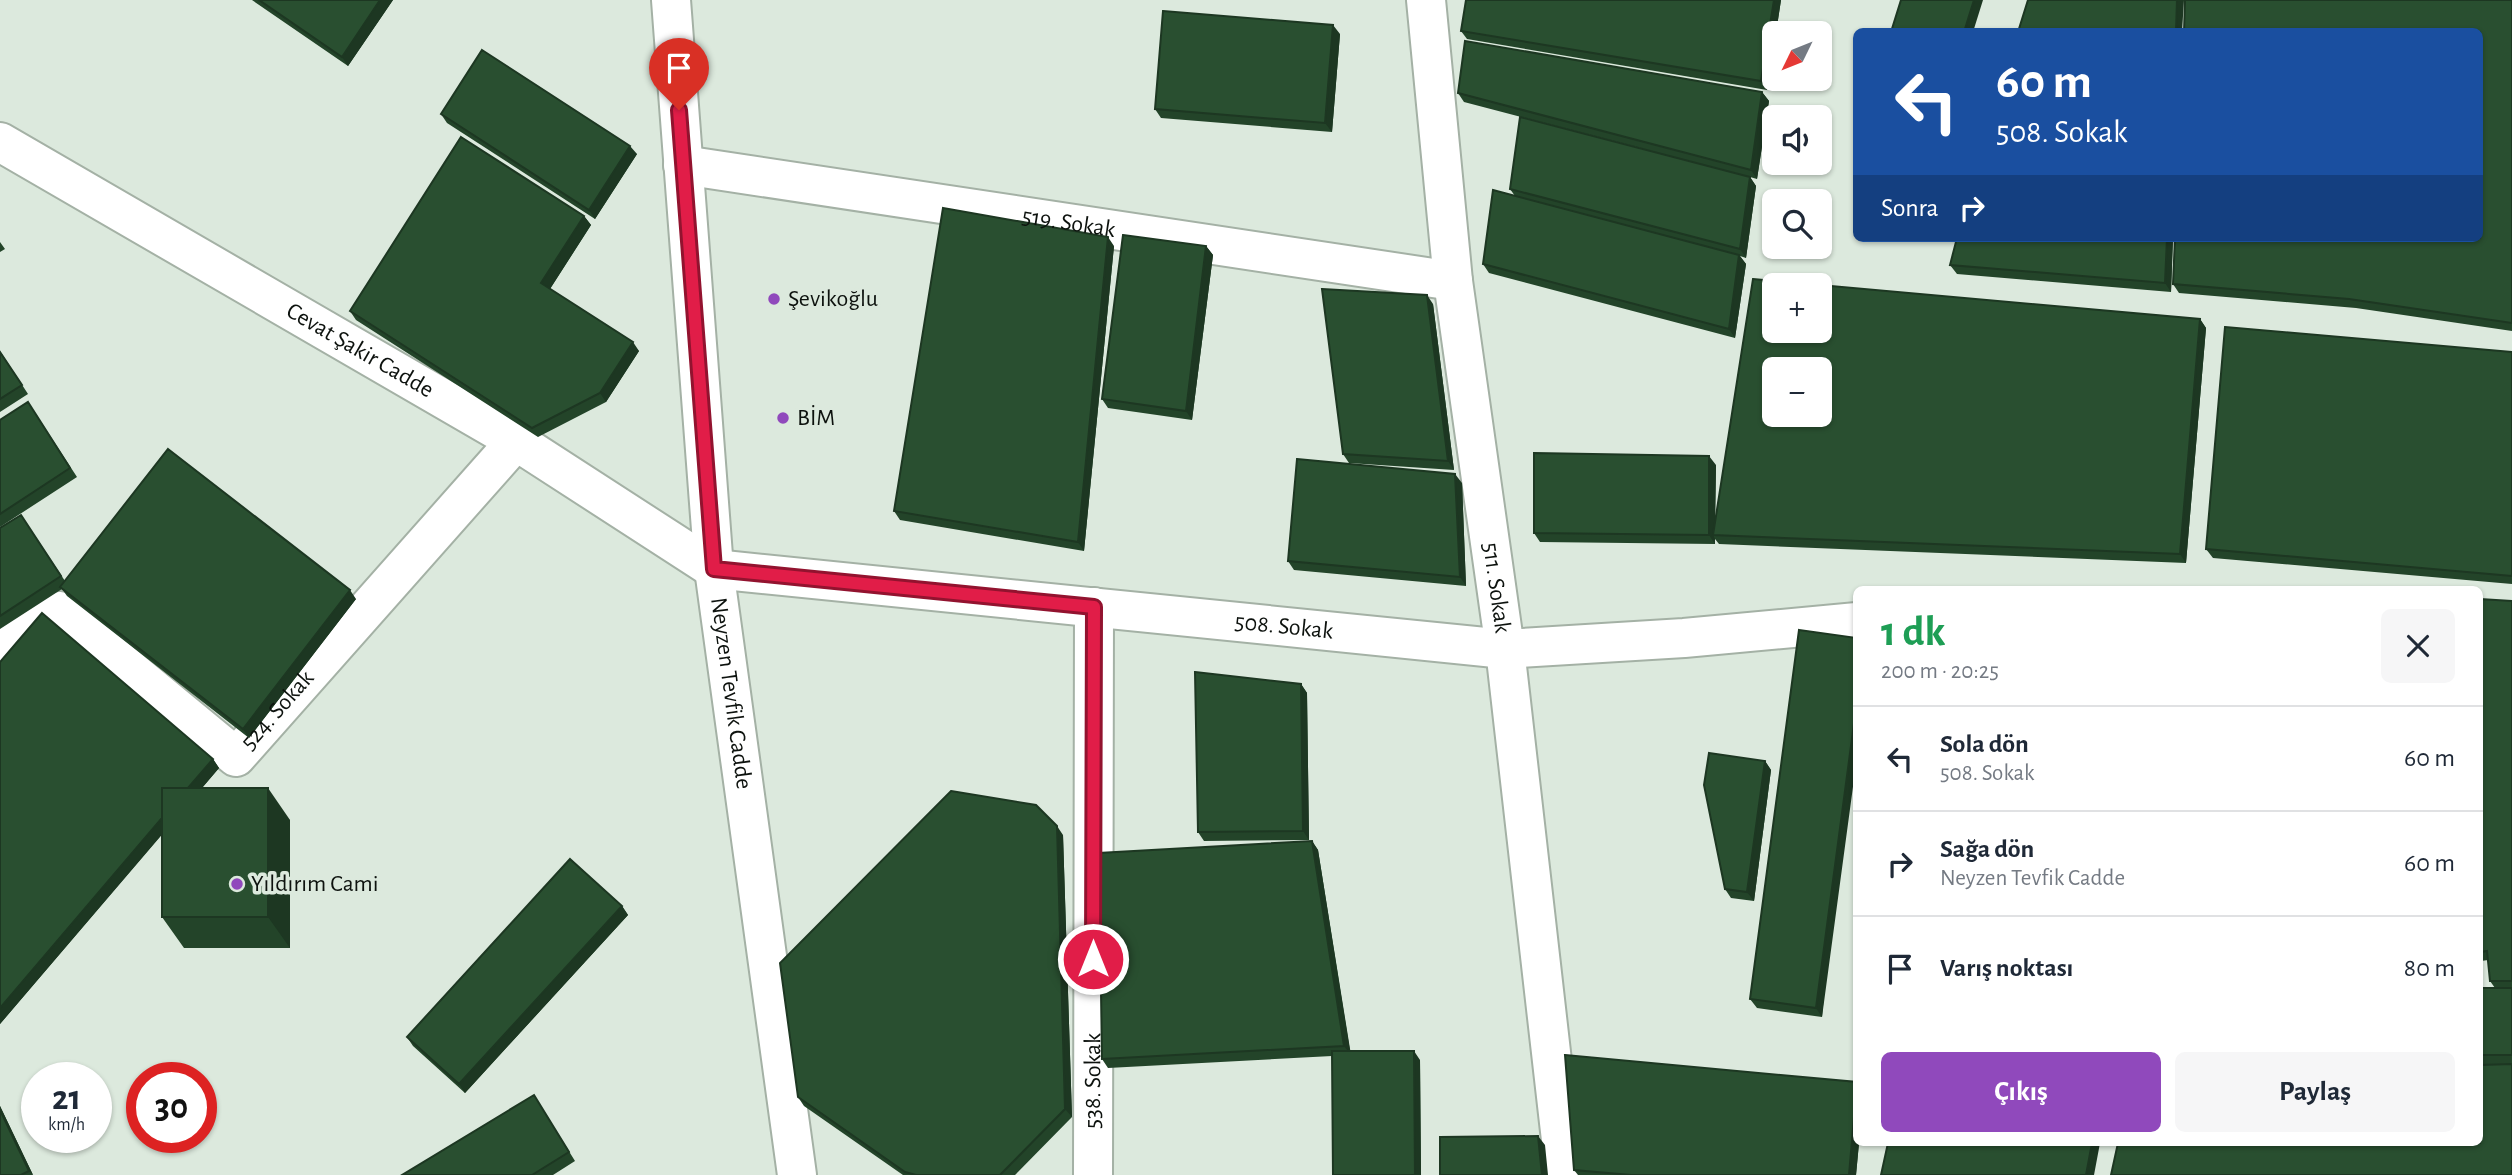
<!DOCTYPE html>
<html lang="tr">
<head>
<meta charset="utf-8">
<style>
  body { margin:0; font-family:"Alegreya Sans",sans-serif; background:#f6f6f7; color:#1f2937; height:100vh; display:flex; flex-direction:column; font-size:26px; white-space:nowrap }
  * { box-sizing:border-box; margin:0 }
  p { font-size:23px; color:#747a83 }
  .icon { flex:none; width:38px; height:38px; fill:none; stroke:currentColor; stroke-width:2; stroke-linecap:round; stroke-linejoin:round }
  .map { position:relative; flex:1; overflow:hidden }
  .details { position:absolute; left:1853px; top:586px; width:630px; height:560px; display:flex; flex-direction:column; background:#fff; border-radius:10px; box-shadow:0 2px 5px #0004 }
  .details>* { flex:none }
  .banner { position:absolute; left:1853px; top:28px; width:630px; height:214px; border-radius:10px; box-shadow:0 2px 5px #0004; background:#1a4fa0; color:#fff; overflow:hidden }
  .needle { width:46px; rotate:227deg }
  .tools { position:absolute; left:1762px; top:21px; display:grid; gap:14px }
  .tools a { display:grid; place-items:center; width:70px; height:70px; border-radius:10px; background:#fff; box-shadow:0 2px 5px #0004; font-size:35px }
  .speed { position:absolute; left:21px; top:1062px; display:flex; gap:14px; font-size:35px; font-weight:700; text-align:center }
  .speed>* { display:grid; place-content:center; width:91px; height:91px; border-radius:50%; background:#fff; box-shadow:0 2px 5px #0004; line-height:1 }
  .speed small { font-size:18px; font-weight:400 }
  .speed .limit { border:10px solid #d22; background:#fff; color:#111 }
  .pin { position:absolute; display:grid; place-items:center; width:60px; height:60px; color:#fff; margin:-72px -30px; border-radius:50% 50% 50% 0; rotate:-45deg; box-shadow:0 0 7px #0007 }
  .pin .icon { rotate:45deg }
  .me { position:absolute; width:77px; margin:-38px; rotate:0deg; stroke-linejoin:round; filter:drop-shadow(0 0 5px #0008) }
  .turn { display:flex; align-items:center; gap:24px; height:147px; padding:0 28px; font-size:32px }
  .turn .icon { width:91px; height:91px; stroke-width:2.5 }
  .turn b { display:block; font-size:49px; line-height:60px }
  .then { display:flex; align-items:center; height:66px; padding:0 28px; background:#0003; gap:14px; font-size:26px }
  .round { display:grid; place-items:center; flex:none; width:74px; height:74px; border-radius:10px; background:#f6f6f7 }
  .summary { display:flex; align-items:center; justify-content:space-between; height:119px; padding:0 28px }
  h1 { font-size:42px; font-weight:600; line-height:52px; color:#1e9e55 }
  .action { display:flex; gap:14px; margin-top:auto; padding:14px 28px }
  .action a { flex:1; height:80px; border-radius:10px; background:#9049bc; color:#fff; font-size:28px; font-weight:600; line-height:80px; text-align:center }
  .action a+a { background:#f6f6f7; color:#1f2937 }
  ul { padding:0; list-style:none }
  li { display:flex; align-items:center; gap:21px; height:105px; padding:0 28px; border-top:2px solid #e0e1e3 }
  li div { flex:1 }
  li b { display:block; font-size:26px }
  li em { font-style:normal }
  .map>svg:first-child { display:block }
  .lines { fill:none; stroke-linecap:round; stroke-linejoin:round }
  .minor-casing { stroke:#a4b1a5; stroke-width:42 }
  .minor { stroke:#fff; stroke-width:38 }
  .wall { fill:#234429 }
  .shaded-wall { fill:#1d3722 }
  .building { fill:#294f30; stroke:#1d3722; stroke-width:2; fill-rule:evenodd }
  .route-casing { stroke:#92132f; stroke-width:18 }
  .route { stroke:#e11d48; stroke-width:12 }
  .poi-dot { fill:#9049bc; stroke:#dce9dd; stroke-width:2.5 }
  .labels { text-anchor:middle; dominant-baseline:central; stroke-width:7; stroke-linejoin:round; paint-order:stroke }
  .street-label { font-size:24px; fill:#0d120e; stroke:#dce9dd }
  .poi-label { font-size:24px; fill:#0d120e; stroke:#dce9dd; text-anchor:start }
</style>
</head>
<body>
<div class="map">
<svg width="2512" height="1175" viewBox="0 0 2512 1175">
  <rect width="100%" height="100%" fill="#dce9dd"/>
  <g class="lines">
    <g class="minor-casing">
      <g id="minor">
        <path id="s1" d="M671,0L714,569L797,1175"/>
        <path id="s2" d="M1426,0L1453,281L1505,649L1565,1175"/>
        <path id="s3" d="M0,142L516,441L714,569L1505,649L1684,638L1857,622"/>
        <path id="s4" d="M683,165L1453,281"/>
        <path id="s5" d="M0,645L59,611L236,757L516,441"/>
        <path id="s6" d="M1093,1175L1094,607"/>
      </g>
    </g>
    <use href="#minor" class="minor"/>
  </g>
  <path class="wall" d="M252,0H393L348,66Z
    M1466,0H1781L1776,33H1774V43L1767,90L1467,39L1461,31Z
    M2512,0V331L2356,308L2179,293L2173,284Z
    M1340,34L1332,132L1161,118L1155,109Z
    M1762,92L1769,101L1757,179L1750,177L1756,186L1746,258L1740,256L1746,264L1735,338L1489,273L1483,264L1515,196L1510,189L1640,148L1464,102L1458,93Z
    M441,114L637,154L595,219L447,123Z
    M584,216L591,225L550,289L639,351L606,402L538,437L356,320L350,311Z
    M1957,238H2173L2171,292L1957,274L1950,265Z
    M0,242L5,249L0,252Z
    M1114,246L1084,551L900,520L894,511Z
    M1206,246L1213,255L1192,420L1108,408L1102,399Z
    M1433,304L1454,470L1349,463L1343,454Z
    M2200,319L2206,328L2186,563L1719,544L1715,539V544L1540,542L1534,533L1716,465L1715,518Z
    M0,351L28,394L0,412Z
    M2512,352V584L2213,558L2206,549Z
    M28,402L77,477L0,527V420Z
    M1462,483L1466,586L1294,570L1288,561Z
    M21,515L65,581L356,599L249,738L67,596L62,589L0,629V528Z
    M2480,599L2512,601V1064H2480V988H2495L2490,981L2488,960L2481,961L2480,959Z
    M1857,638L1822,1017L1757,1008L1750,999Z
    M0,662L213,759L219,768L202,788L290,820V948H184L162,917V834L0,1024Z
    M1301,684L1307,693L1309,840L1204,841L1198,832Z
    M1765,761L1771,770L1754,901L1731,898L1725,889Z
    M1063,835L1072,1117L1015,1175H903L804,1106L798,1097Z
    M1312,841L1318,850L1350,1051L1420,1060L1421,1175H1333L1332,1056L1108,1068L1102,1059Z
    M622,906L628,915L465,1093L413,1046L407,1037Z
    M534,1095L575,1161L553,1175H402Z
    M0,1106L33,1175H0Z
    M1859,1143L1856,1175H1578L1574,1170Z"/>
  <path class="shaded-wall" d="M380,0H393L348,66L342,57Z
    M1774,0H1781L1776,33H1774V43L1767,90L1761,81Z
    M1974,0H1983L1973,32H1964Z
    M2177,0H2184L2182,32H2176Z
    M1333,25L1340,34L1332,132L1325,123Z
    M1762,92L1769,101L1757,179L1751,170Z
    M630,146L637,154L595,219L589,210Z
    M1750,177L1756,186L1746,258L1740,249Z
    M584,216L591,225L548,292L541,283Z
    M1108,237L1114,246L1084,551L1078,542Z
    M2167,238H2173L2171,292L2165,283Z
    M1206,246L1213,255L1192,420L1186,411Z
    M1739,255L1746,264L1735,338L1729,329Z
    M1427,295L1433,304L1454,470L1448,461Z
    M2200,319L2206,328L2186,563L2180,554Z
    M633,342L639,351L606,402L600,393Z
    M1709,456L1716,465L1715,535H1713L1715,539V544L1709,535Z
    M1455,474L1462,483L1466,586L1460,577Z
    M350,590L356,599L249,738L243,729Z
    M1301,684L1307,693L1309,840L1303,831Z
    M1857,701V757L1822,1017L1816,1008Z
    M213,759L219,768L0,1024V1008Z
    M1765,761L1771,770L1754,901L1747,892Z
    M268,788L290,820V948L268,917Z
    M1057,826L1063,835L1072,1117L1065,1109Z
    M1312,841L1318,850L1351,1055L1344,1046Z
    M622,906L628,915L465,1093L459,1084Z
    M1414,1051L1420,1060L1421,1175H1415Z
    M1857,1086V1143H1859L1856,1175H1849Z
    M0,1106L33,1175L29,1171L0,1110Z
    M1538,1136L1545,1145L1548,1175H1542Z
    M2092,1143H2100L2094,1175H2086Z"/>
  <path class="building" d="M259,0H380L342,57Z
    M1466,0H1774L1761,81L1461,31Z
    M1901,0H1974L1964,32H1891Z
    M2028,0H2177L2176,32H2018Z
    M2185,0H2512V323L2349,299L2173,284L2175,238H2480V32H2184Z
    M1163,11L1333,25L1325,123L1155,109Z
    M1465,41L1762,92L1751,170L1458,93Z
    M482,50L630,146L589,210L441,114Z
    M1520,117L1750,177L1740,249L1510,189Z
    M461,137L584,216L541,283L633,342L600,393L532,428L350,311Z
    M1493,190L1739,255L1729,329L1483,264Z
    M943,208L1108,237L1078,542L894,511Z
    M1123,235L1206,246L1186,411L1102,399Z
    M1957,238H2167L2165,283L1950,265Z
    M1753,279L2200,319L2180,554L1713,535ZM1774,285H1820V331H1774ZM1774,369H1820V415H1774Z
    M1322,289L1427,295L1448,461L1343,454Z
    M2225,327L2512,352V576L2206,549Z
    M0,352L22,385L0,399Z
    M28,402L70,468L0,514V420Z
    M168,449L350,590L243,729L60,587Z
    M1534,453L1709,456V535L1534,533Z
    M1297,459L1455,474L1460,577L1288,561Z
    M21,515L61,576L0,616V528Z
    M2480,599L2512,601V981H2490L2487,951L2480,952Z
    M42,613L213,759L188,788H162V818L0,1008V662Z
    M1799,630L1857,638V701L1816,1008L1750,999Z
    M1195,672L1301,684L1303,831L1198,832Z
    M1709,753L1765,761L1747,892L1725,889L1704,785Z
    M162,788H268V917H162Z
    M951,791L1036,805L1057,826L1065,1109L1000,1175H916L905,1172L798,1097L780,963Z
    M1312,841L1344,1046L1102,1059L1099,853Z
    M570,859L622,906L459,1084L407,1037Z
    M2480,988H2512V1055H2480Z
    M1332,1051H1414L1415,1175H1333Z
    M1565,1055L1857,1082L1849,1175H1631L1574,1170Z
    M2512,1064V1175H2111L2118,1143H2480V1065Z
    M534,1095L569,1152L532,1175H402Z
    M0,1110L29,1171L21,1175H0Z
    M1538,1136L1542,1175H1440V1137Z
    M1888,1143H2092L2086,1175H1881Z"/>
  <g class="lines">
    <g class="route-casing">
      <path id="route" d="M679,110L714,569L1094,607L1093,959"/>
    </g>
    <use href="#route" class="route"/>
  </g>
  <g class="poi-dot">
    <circle cx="774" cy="299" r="7"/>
    <circle cx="783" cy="418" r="7"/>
    <circle cx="237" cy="884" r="7"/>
  </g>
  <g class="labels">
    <g class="street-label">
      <text stroke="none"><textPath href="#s4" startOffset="390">519. Sokak</textPath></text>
      <text stroke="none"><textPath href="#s3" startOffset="416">Cevat Şakir Cadde</textPath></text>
      <text stroke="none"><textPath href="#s2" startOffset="592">511. Sokak</textPath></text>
      <text stroke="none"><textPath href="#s3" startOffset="1405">508. Sokak</textPath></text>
      <text stroke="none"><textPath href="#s1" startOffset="696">Neyzen Tevfik Cadde</textPath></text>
      <text stroke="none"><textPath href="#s5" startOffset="360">524. Sokak</textPath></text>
      <text stroke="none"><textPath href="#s6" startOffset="94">538. Sokak</textPath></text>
    </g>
    <g class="poi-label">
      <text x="788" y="299">Şevikoğlu</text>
      <text x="797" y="418">BİM</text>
      <text x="251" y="884">Yıldırım Cami</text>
    </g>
  </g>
</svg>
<div class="tools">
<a><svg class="needle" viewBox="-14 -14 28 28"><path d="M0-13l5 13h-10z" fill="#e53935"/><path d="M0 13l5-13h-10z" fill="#747a83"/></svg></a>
<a><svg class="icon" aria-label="sound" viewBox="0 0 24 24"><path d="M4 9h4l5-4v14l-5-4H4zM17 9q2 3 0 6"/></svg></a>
<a><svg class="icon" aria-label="search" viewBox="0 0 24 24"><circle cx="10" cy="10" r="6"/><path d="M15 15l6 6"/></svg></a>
<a>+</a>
<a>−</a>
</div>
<div class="speed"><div>21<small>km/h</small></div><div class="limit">30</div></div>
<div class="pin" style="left:679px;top:110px;background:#d93025"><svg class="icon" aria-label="arrive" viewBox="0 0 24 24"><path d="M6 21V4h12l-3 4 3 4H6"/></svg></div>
<svg class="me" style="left:1093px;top:959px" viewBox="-20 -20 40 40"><circle r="17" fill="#e11d48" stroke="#fff" stroke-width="3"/><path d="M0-11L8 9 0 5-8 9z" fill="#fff"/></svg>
<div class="banner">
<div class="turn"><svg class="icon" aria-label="left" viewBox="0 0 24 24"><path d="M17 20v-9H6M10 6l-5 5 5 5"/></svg><div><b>60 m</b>508. Sokak</div></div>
<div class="then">Sonra<svg class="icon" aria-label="right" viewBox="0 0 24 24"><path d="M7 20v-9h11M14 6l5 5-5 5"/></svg></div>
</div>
<section class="details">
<div class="summary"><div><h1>1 dk</h1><p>200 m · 20:25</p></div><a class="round"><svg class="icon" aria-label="close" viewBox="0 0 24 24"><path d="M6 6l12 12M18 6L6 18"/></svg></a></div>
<ul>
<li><svg class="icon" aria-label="left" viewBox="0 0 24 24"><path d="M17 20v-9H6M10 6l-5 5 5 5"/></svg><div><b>Sola dön</b><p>508. Sokak</p></div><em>60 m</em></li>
<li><svg class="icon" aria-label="right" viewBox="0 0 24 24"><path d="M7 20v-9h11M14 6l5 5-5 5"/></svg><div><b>Sağa dön</b><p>Neyzen Tevfik Cadde</p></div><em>60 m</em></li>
<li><svg class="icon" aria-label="arrive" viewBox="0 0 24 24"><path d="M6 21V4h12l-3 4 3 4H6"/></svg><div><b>Varış noktası</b></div><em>80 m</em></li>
</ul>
<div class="action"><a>Çıkış</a><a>Paylaş</a></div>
</section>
</div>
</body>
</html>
